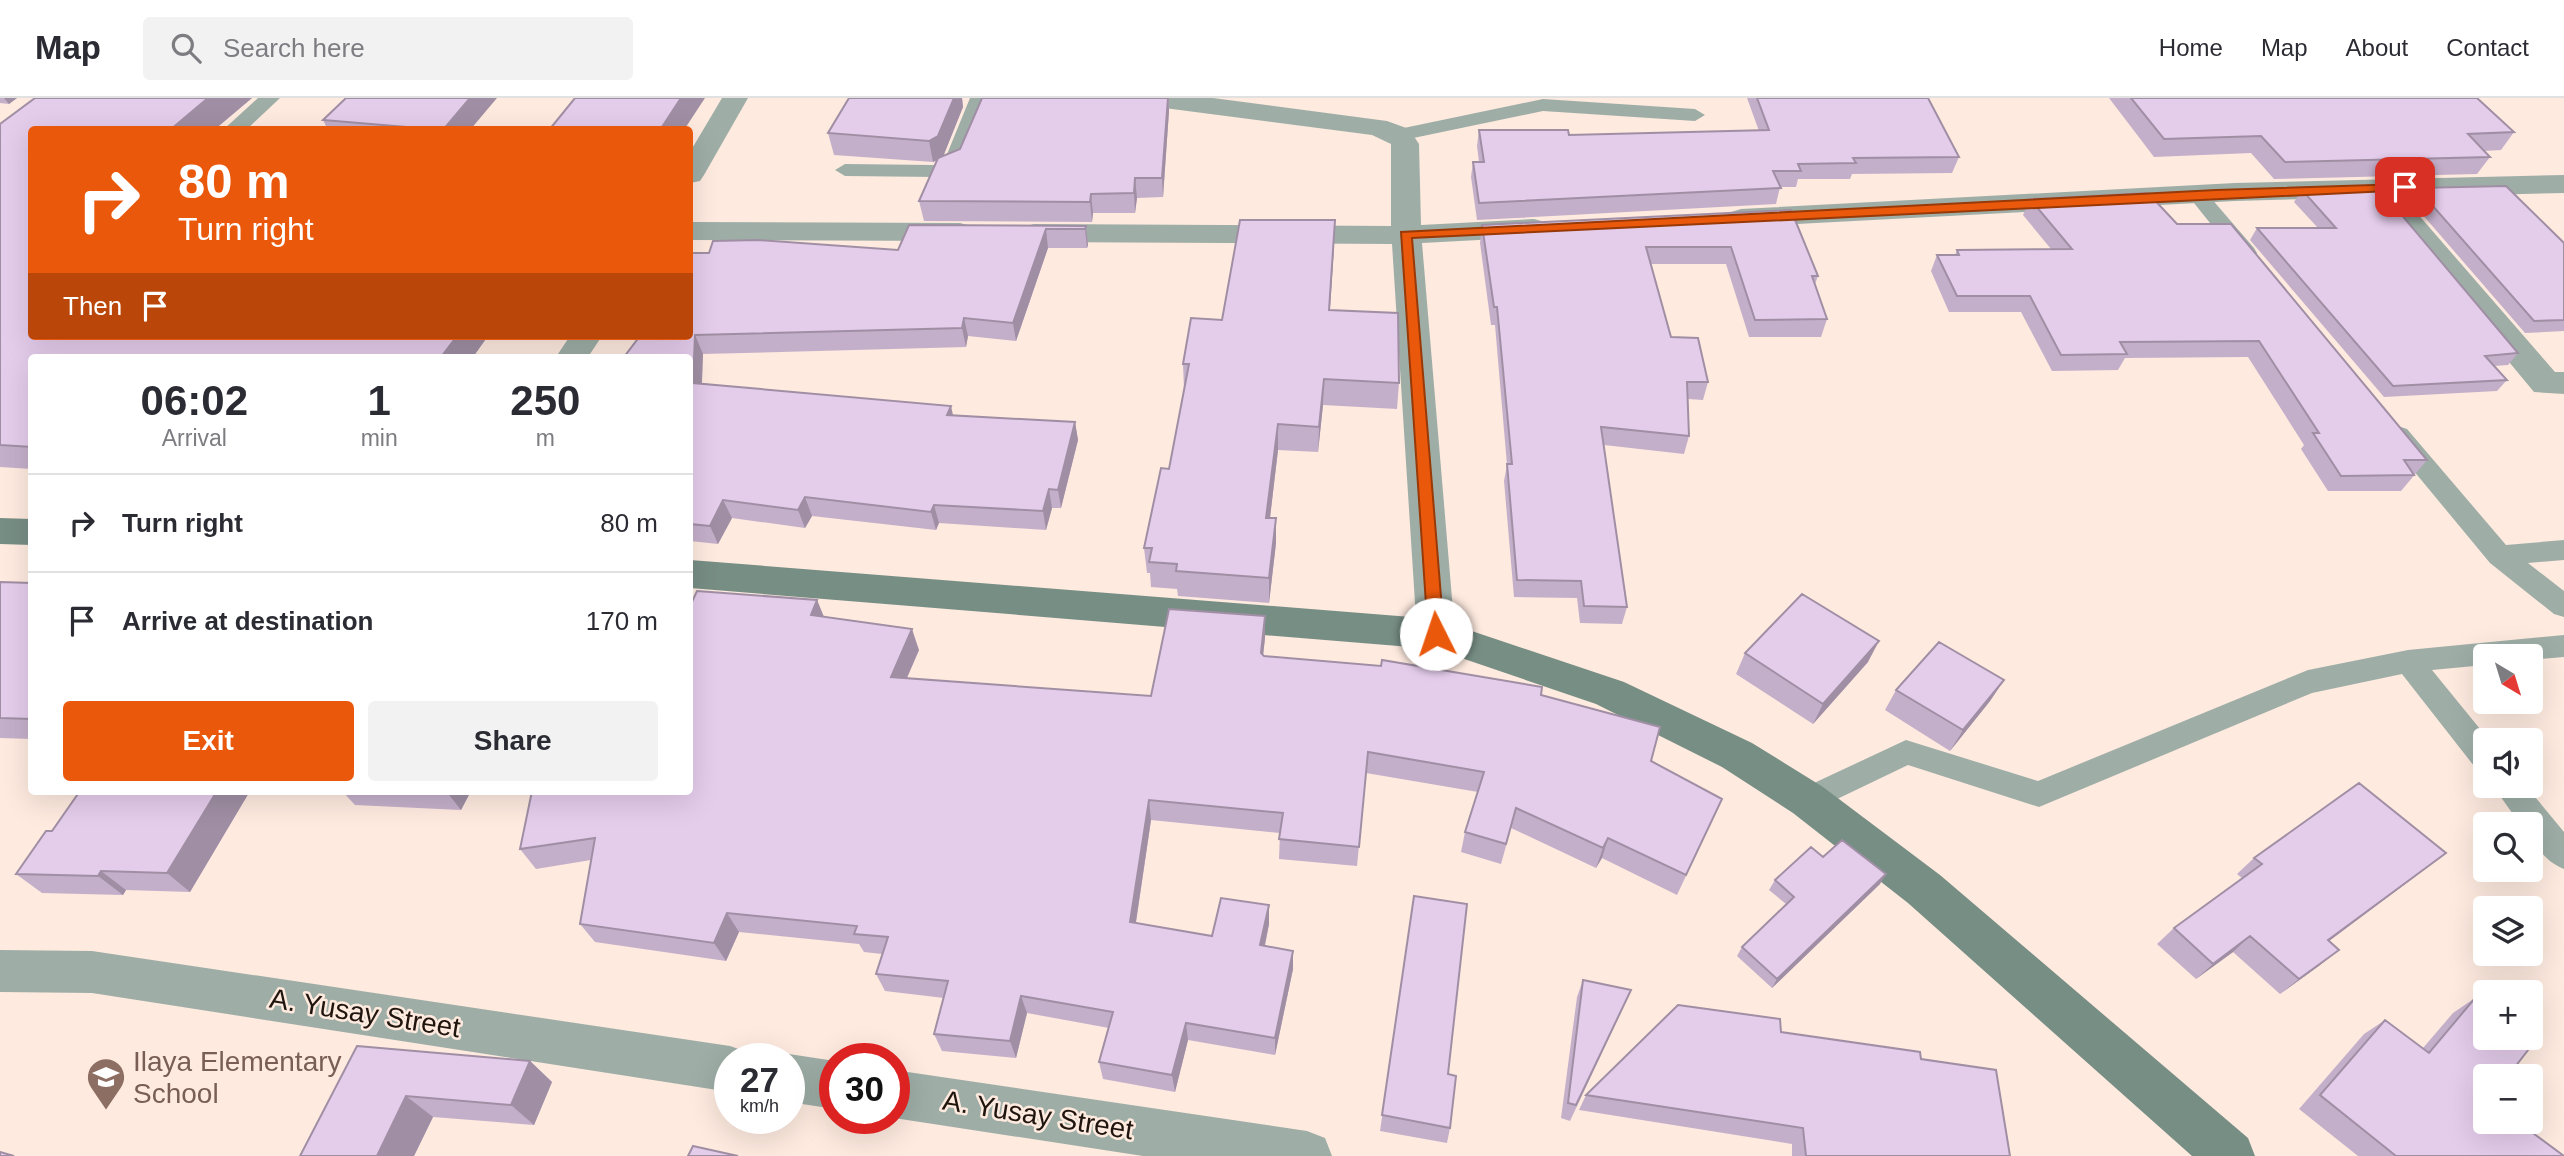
<!DOCTYPE html>
<html lang="en">
<head>
<meta charset="utf-8">
<style>
  body { margin:0; font-family:Arial,sans-serif; background:#f2f2f3; color:#2b2b33; height:100vh; display:flex; flex-direction:column; font-size:26px; white-space:nowrap }
  * { box-sizing:border-box; margin:0 }
  p { font-size:23px; color:#7c7c81 }
  .icon { flex:none; width:38px; height:38px; fill:none; stroke:currentColor; stroke-width:2; stroke-linecap:round; stroke-linejoin:round }
  .map { position:relative; flex:1; overflow:hidden }
  .panel { position:absolute; left:28px; top:256px; width:665px; height:441px; display:flex; flex-direction:column; background:#fff; border-radius:7px; box-shadow:0 7px 28px #0002 }
  .panel>* { flex:none }
  .guide { position:absolute; left:28px; top:28px; width:665px; height:214px; border-radius:7px; box-shadow:0 7px 28px #0002; background:#ea580c; color:#fff; overflow:hidden }
  .needle { width:46px; rotate:142deg }
  .controls { position:absolute; left:2473px; top:546px; display:grid; gap:14px }
  .controls a { display:grid; place-items:center; width:70px; height:70px; border-radius:7px; background:#fff; box-shadow:0 7px 28px #0002; font-size:35px }
  .speed { position:absolute; left:714px; top:945px; display:flex; gap:14px; font-size:35px; font-weight:700; text-align:center }
  .speed>* { display:grid; place-content:center; width:91px; height:91px; border-radius:50%; background:#fff; box-shadow:0 7px 28px #0002; line-height:1 }
  .speed small { font-size:18px; font-weight:400 }
  .speed .limit { border:10px solid #d22; background:#fff; color:#111 }
  .pin { position:absolute; display:grid; place-items:center; width:60px; height:60px; color:#fff; margin:-30px; border-radius:14px; box-shadow:0 4px 10px #0006 }
  .me { position:absolute; width:77px; margin:-38px; rotate:356deg; stroke-linejoin:round; filter:drop-shadow(0 0 5px #0008) }
  .turn { display:flex; align-items:center; gap:24px; height:147px; padding:0 35px; font-size:32px }
  .turn .icon { width:91px; height:91px; stroke-width:2.5 }
  .turn b { display:block; font-size:49px; line-height:60px }
  .then { display:flex; align-items:center; height:66px; padding:0 35px; background:#0003; gap:14px; font-size:26px }
  .eta { display:flex; justify-content:space-evenly; align-items:center; height:119px; text-align:center }
  .eta b { font-size:42px; font-weight:700; line-height:49px }
  .action { display:flex; gap:14px; margin-top:auto; padding:14px 35px }
  .action a { flex:1; height:80px; border-radius:7px; background:#ea580c; color:#fff; font-size:28px; font-weight:700; line-height:80px; text-align:center }
  .action a+a { background:#f2f2f3; color:#2b2b33 }
  ul { padding:0; list-style:none }
  li { display:flex; align-items:center; gap:21px; height:98px; padding:0 35px; border-top:2px solid #e1e1e2 }
  li div { flex:1 }
  li b { display:block; font-size:26px }
  li em { font-style:normal }
  header { display:flex; align-items:center; gap:42px; box-sizing:border-box; height:98px; padding:0 35px; background:#fff; border-bottom:2px solid #e1e1e2 }
  header strong { font-size:33px }
  nav { display:flex; gap:38px; margin-inline-start:auto; font-size:24px }
  .search { width:490px; height:63px; background:#f2f2f3; display:flex; align-items:center; gap:18px; box-sizing:border-box; padding:0 24px; border-radius:7px; color:#7c7c81; font-size:26px }
  .map>svg:first-child { display:block }
  .lines { fill:none; stroke-linecap:round; stroke-linejoin:round }
  .lane { fill:#9eaea7; fill-rule:evenodd }
  .street { fill:#9eaea7; fill-rule:evenodd }
  .secondary { fill:#778e85; fill-rule:evenodd }
  .wall { fill:#c4afca }
  .shaded-wall { fill:#a08fa4 }
  .building { fill:#e4cceb; stroke:#a08fa4; stroke-width:2 }
  .route { fill:#ea580c; stroke:#983908; stroke-width:2 }
  .labels { text-anchor:middle; dominant-baseline:central; stroke-width:5; stroke-linejoin:round; paint-order:stroke }
  .near-street-label { font-size:28px; fill:#20150e; stroke:#feeadf }
  .near-education-label { font-size:28px; fill:#785e54; stroke:#feeadf; text-anchor:start }
</style>
</head>
<body>
<header>
<strong>Map</strong>
<div class="search"><svg class="icon" aria-label="search" viewBox="0 0 24 24"><circle cx="10" cy="10" r="6"/><path d="M15 15l6 6"/></svg>Search here</div>
<nav><a>Home</a><a>Map</a><a>About</a><a>Contact</a></nav>
</header>
<div class="map">
<svg width="2564" height="1058" viewBox="0 0 2564 1058">
  <rect width="100%" height="100%" fill="#feeadf"/>
  <g class="lines">
    <path class="lane" d="M258,0H280L246,32H223Z
      M970,0H990L961,69L937,79L845,78L835,72L845,66L934,67L945,61Z
      M1543,1L1695,11L1705,17L1695,23L1543,13L1399,43L1389,37L1399,31Z
      M2197,90L2204,92L2254,150L2257,155L2254,160H2238L2190,100L2186,96L2190,92Z
      M2398,328L2407,331L2506,447L2564,442V462L2528,465L2564,493V519L2554,516L2490,465L2389,343L2386,337L2389,331Z
      M2564,537V559L2530,562V558H2485V567L2432,572L2489,642H2485V672L2474,668L2402,576L2312,595L2039,709L1908,667L1808,715L1797,711L1793,702L1797,693L1906,642L2038,683L2308,572L2408,552Z
      M2493,688H2526L2564,734V771C2546,764 2530,745 2530,726H2520Z"/>
    <path class="street" d="M722,0H748L704,77L700,83L690,85V54Z
      M1136,0H1213L1387,23L1409,31L1419,46L1421,127L1534,121L1545,124L1549,130L1545,136L1534,139L1422,145L1455,536L1450,547L1436,551L1422,547L1417,536L1392,146L1034,144L1023,141L1019,135L1023,129L1034,126L1391,128V46L1372,37L1149,8L1139,6Z
      M2564,77V95L2403,99L2555,274H2564V296L2534,294L2372,99L2235,103L1741,129L1731,126L1726,120L1731,114L1741,111L2235,85Z
      M690,124L960,125L971,128L975,134L971,140L960,143L690,142Z
      M570,238H602L588,259H556Z
      M0,852L92,853L730,948L747,954L750,961H730V994L92,895L0,894Z
      M789,956L835,963V1011L789,1004V961H778Z
      M894,972L1307,1033L1325,1040L1332,1058H1143L894,1020Z"/>
    <path class="secondary" d="M0,420L32,421V447L0,446Z
      M690,462L1436,521L1624,584L1752,645L1823,689L1940,777L2248,1040L2255,1058H2192L1908,805L1793,715L1722,669L1596,606L1435,551L690,490Z"/>
  </g>
  <path class="wall" d="M0,0H17L9,6L0,5Z
    M35,0H252L214,32H32V238H488L473,259H32V371L0,369V26Z
    M849,0H962L963,9L943,58L960,51L982,0H1169V13L1163,99L1137,100L1135,115H1093L1092,124L924,123L919,103L938,62L933,64L834,57L828,35Z
    M1747,0H1928L1959,59L1952,75L1852,76L1850,81H1798L1796,89H1780L1776,106L1477,122L1471,79L1473,64H1479L1477,48L1479,32L1569,37L1759,33Z
    M2109,0H2477L2514,34L2501,52L2484,53L2490,59L2477,76L2274,81L2251,55L2154,59Z
    M323,22L470,32H328Z
    M2417,90L2564,145V233L2525,235L2409,101Z
    M2302,92L2518,255L2508,267L2494,268L2507,282L2497,293L2384,299L2250,142L2257,130H2318L2294,104Z
    M2030,101L2177,126L2427,362L2401,393H2328L2301,351L2304,347L2248,259L2125,260L2118,272L2052,273L2021,214H1949L1931,173L1937,157H1955L1957,152L2051,151L2023,117Z
    M1791,112L1818,178L1815,186L1827,221L1821,239H1749L1726,166H1650L1671,239L1708,284L1703,302L1688,301L1689,338L1684,356L1604,347L1627,509L1622,526L1580,525L1577,500L1514,499L1504,383L1507,367L1495,227H1491L1480,145L1482,127Z
    M909,127L1086,128L1088,147L1087,150H1048L1016,243L968,238L966,249L703,256L702,285L953,317L1075,324L1078,342L1061,410H1052L1046,432L939,425L936,432L812,418L805,430L732,420L718,446L690,443V259L709,155L898,152Z
    M1334,148L1330,212L1399,285L1397,311L1323,307L1318,354L1278,352L1270,420L1276,445L1269,505L1178,498L1177,491L1151,489L1150,475H1147L1144,450L1169,371L1184,291L1183,266L1222,222Z
    M0,484L32,485V641L0,640Z
    M817,502L824,519L919,552L907,580L1151,598L1265,540L1263,557L1264,558L1541,597L1651,663L1722,701L1677,797L1602,760L1596,770L1511,730L1501,766L1461,754L1465,734L1478,694L1366,675L1357,768L1279,761L1280,735L1151,722L1136,825L1212,838L1269,807V826L1265,848L1293,853V871L1275,957L1188,942L1175,994L1103,981L1099,964L1109,930L1027,915L1016,960L942,953L934,936L944,900L885,893L876,876L882,856L864,854L859,846L739,834L726,863L595,844L580,826L591,762L536,771L520,751L532,697L476,693H690Z
    M1745,555L1868,564L1813,626L1736,576Z
    M2004,582L1990,603L1950,653L1885,612L1896,592Z
    M80,693H250L190,794L126,792L123,797L42,795L16,776L52,733Z
    M342,693H471L461,712L355,707Z
    M1823,759L1880,786L1772,890L1737,858L1742,849L1786,806L1769,792L1775,782Z
    M2254,760L2425,771L2329,843L2320,867L2280,896L2233,854L2196,881L2157,846L2174,830L2242,780L2237,776Z
    M1414,798L1448,976L1450,1030L1447,1045L1380,1033Z
    M1583,882L1623,910L1570,1023L1561,1020L1577,899Z
    M2475,900L2485,978V1024L2564,1058H2358L2299,1011L2364,936L2385,922L2423,950L2453,915Z
    M1781,934L1921,961L2010,1058H1792V1046L1579,1012L1586,997Z
    M357,948L530,963L552,984L534,1027L433,1019L414,1058Z"/>
  <path class="shaded-wall" d="M4,0H17L9,6Z
    M208,0H252L214,32H170Z
    M470,0H497L470,32H443Z
    M681,0H705L684,32H660Z
    M954,0H962L963,9L943,59L933,64L929,43Z
    M1168,0L1169,13L1163,99L1162,80Z
    M1135,80L1137,100L1135,115L1134,95Z
    M1091,96L1093,115L1092,124L1090,104Z
    M1335,122L1334,148L1328,238L1329,212Z
    M1086,128L1088,147L1087,150L1085,131Z
    M1046,131L1048,150L1016,243L1013,225Z
    M964,220L968,238L966,249L962,230Z
    M695,237L703,256L701,303L693,285Z
    M457,238H488L473,259H441Z
    M1324,281L1323,307L1318,354L1319,329Z
    M951,308L955,326L947,317Z
    M1075,324L1078,342L1061,410L1058,392Z
    M1278,326V352L1267,445L1266,420Z
    M1049,391L1052,410L1046,432L1043,413Z
    M805,399L812,418L805,430L798,412Z
    M723,402L732,420L718,446L710,428Z
    M934,407L939,425L936,432L931,414Z
    M1276,420V445L1269,505V480Z
    M817,502L826,524L811,517Z
    M1265,518V540L1261,576V555Z
    M912,531L919,552L898,600L891,579Z
    M1879,543L1868,564L1813,626L1823,606Z
    M2004,582L1990,603L1950,653L1963,632Z
    M217,693H250L190,794L167,775Z
    M446,693H471L461,712Z
    M1149,702L1151,722L1133,843L1130,824Z
    M1608,740L1602,760L1596,770L1603,750Z
    M2446,755L2425,771L2309,858L2328,842Z
    M101,773L126,792L123,797L98,778Z
    M1886,776L1880,786L1772,890L1777,881Z
    M1269,807V826L1261,865L1260,847Z
    M727,815L739,834L726,863L714,845Z
    M2250,838L2233,854L2196,881L2213,866Z
    M2339,852L2320,867L2280,896L2299,881Z
    M1293,853V871L1275,957V940Z
    M1021,898L1027,915L1016,960L1010,943Z
    M1186,925L1188,942L1175,994L1172,977Z
    M530,963L552,984L534,1027L511,1007Z
    M406,998L433,1019L414,1058H377Z"/>
  <path class="building" d="M35,0H208L170,32H32V238H457L441,259H32V349L0,347V26Z
    M346,0H470L443,32L323,22Z
    M575,0H681L660,32H549Z
    M849,0H954L938,38L929,43L828,35Z
    M982,0H1168L1162,80H1135L1134,95L1091,96L1090,104L919,103L938,60L960,51Z
    M1757,0H1928L1959,59L1853,60L1856,65L1798,66L1801,73H1773L1781,90L1479,105L1473,64H1484L1479,32H1568L1569,37L1769,32Z
    M2131,0H2477L2514,34L2468,36L2490,59L2285,64L2261,38L2164,41Z
    M2506,88L2564,145V222L2534,223L2417,90Z
    M2379,90L2518,255L2485,258L2507,282L2393,288L2257,130H2336L2302,92Z
    M2148,95L2177,126H2231L2427,362H2404L2414,377L2341,378L2313,335H2319L2259,243L2120,244L2127,256L2061,257L2030,198H1957L1937,157H1959L1957,152L2072,151L2030,101Z
    M1791,112L1818,178H1812L1827,221L1755,222L1731,149H1646L1671,239L1698,240L1708,284H1687L1689,338L1601,329L1627,509L1584,508L1581,483L1517,482L1507,366H1512L1497,209H1494L1482,127Z
    M1240,122H1335L1329,212L1398,215L1399,285L1324,281L1319,329L1278,326L1266,420H1276L1269,480L1176,473L1177,466L1149,464L1152,450H1144L1161,370L1169,371L1189,266H1183L1191,220L1222,222Z
    M909,127L1086,128L1085,131H1046L1013,225L964,220L962,230L695,237L693,285L951,308L947,317L1075,324L1058,392L1049,391L1043,413L934,407L931,414L805,399L798,412L723,402L710,428L690,426V259H624L640,238H690V162L692,155H709L713,143L758,142L898,152Z
    M0,484L32,485V621L0,620Z
    M697,493L817,502L811,517L912,531L891,579L1151,598L1169,511L1265,518L1261,555L1264,558L1381,568L1382,562L1542,589L1541,597L1660,629L1651,663L1722,701L1686,777L1608,740L1603,750L1516,710L1506,746L1465,734L1484,674L1368,654L1359,749L1279,741L1283,715L1149,702L1130,824L1212,838L1221,800L1269,807L1260,847L1293,853L1275,940L1186,925L1172,977L1099,964L1113,914L1021,898L1010,943L934,936L948,883L876,876L888,839L854,836L857,828L727,815L714,845L580,826L595,740L520,751L532,693H690V508Z
    M1802,496L1879,543L1823,606L1745,555Z
    M1939,544L2004,582L1963,632L1896,592Z
    M2359,685L2446,755L2328,842L2339,852L2299,881L2250,838L2213,866L2174,830L2262,766L2254,760Z
    M80,693H217L167,775L101,773L98,778L16,776L46,733H52Z
    M1842,742L1886,776L1777,881L1742,849L1794,799L1775,782L1811,749L1823,759Z
    M1414,798L1467,806L1448,976L1456,978L1450,1030L1382,1017Z
    M1583,882L1631,892L1576,1007L1568,1005Z
    M2475,900L2485,907V940L2530,939L2535,943L2508,978H2485V1024H2518L2564,1058H2396L2320,997L2385,922L2429,955Z
    M1678,907L1780,921L1781,934L1920,954L1921,961L1996,972L2010,1058H1806L1803,1030L1586,997Z
    M357,948L530,963L511,1007L406,998L377,1058H300Z
    M693,1048L738,1058H688Z
    M0,1054L14,1058H0Z"/>
  <path class="route" d="M2405,86L2411,89L2409,92L1412,140L1444,536L1436,542L1428,536L1401,134L2216,92Z"/>
  <defs>
    <g id="school-pin" transform="scale(2.0125)"><path d="M0 17L-7.5 6A9.5 9.5 0 1 1 7.5 6Z" fill="#8d6e63" stroke="#feeadf"/><path d="M0-5L7-2L0 1L-7-2ZM-4 1L0 2.5L4 1V4Q0 6-4 4Z" fill="#fff"/></g>
  </defs>
  <g fill-rule="evenodd">
    <use href="#school-pin" x="106" y="979"/>
  </g>
  <g class="labels">
    <g class="near-street-label">
      <text transform="translate(365 915) rotate(9)">A. Yusay Street</text>
      <text transform="translate(1038 1017) rotate(9)">A. Yusay Street</text>
    </g>
    <g class="near-education-label">
      <text x="133" y="963">Ilaya Elementary<tspan x="133" dy="32">School</tspan></text>
    </g>
  </g>
</svg>
<div class="controls">
<a><svg class="needle" viewBox="-14 -14 28 28"><path d="M0-13l5 13h-10z" fill="#e53935"/><path d="M0 13l5-13h-10z" fill="#7c7c81"/></svg></a>
<a><svg class="icon" aria-label="sound" viewBox="0 0 24 24"><path d="M4 9h4l5-4v14l-5-4H4zM17 9q2 3 0 6"/></svg></a>
<a><svg class="icon" aria-label="search" viewBox="0 0 24 24"><circle cx="10" cy="10" r="6"/><path d="M15 15l6 6"/></svg></a>
<a><svg class="icon" aria-label="layers" viewBox="0 0 24 24"><path d="M12 4l9 5-9 5-9-5zM3 14l9 5 9-5"/></svg></a>
<a>+</a>
<a>−</a>
</div>
<div class="speed"><div>27<small>km/h</small></div><div class="limit">30</div></div>
<div class="pin" style="left:2405px;top:89px;background:#d93025"><svg class="icon" aria-label="arrive" viewBox="0 0 24 24"><path d="M6 21V4h12l-3 4 3 4H6"/></svg></div>
<svg class="me" style="left:1436px;top:536px" viewBox="-20 -20 40 40"><circle r="19" fill="#fff"/><path d="M0-13L10 11 0 6-10 11z" fill="#ea580c"/></svg>
<div class="guide">
<div class="turn"><svg class="icon" aria-label="right" viewBox="0 0 24 24"><path d="M7 20v-9h11M14 6l5 5-5 5"/></svg><div><b>80 m</b>Turn right</div></div>
<div class="then">Then<svg class="icon" aria-label="arrive" viewBox="0 0 24 24"><path d="M6 21V4h12l-3 4 3 4H6"/></svg></div>
</div>
<section class="panel">
<div class="eta">
<div><b>06:02</b><p>Arrival</p></div>
<div><b>1</b><p>min</p></div>
<div><b>250</b><p>m</p></div>
</div>
<ul>
<li><svg class="icon" aria-label="right" viewBox="0 0 24 24"><path d="M7 20v-9h11M14 6l5 5-5 5"/></svg><div><b>Turn right</b></div><em>80 m</em></li>
<li><svg class="icon" aria-label="arrive" viewBox="0 0 24 24"><path d="M6 21V4h12l-3 4 3 4H6"/></svg><div><b>Arrive at destination</b></div><em>170 m</em></li>
</ul>
<div class="action"><a>Exit</a><a>Share</a></div>
</section>
</div>
</body>
</html>
